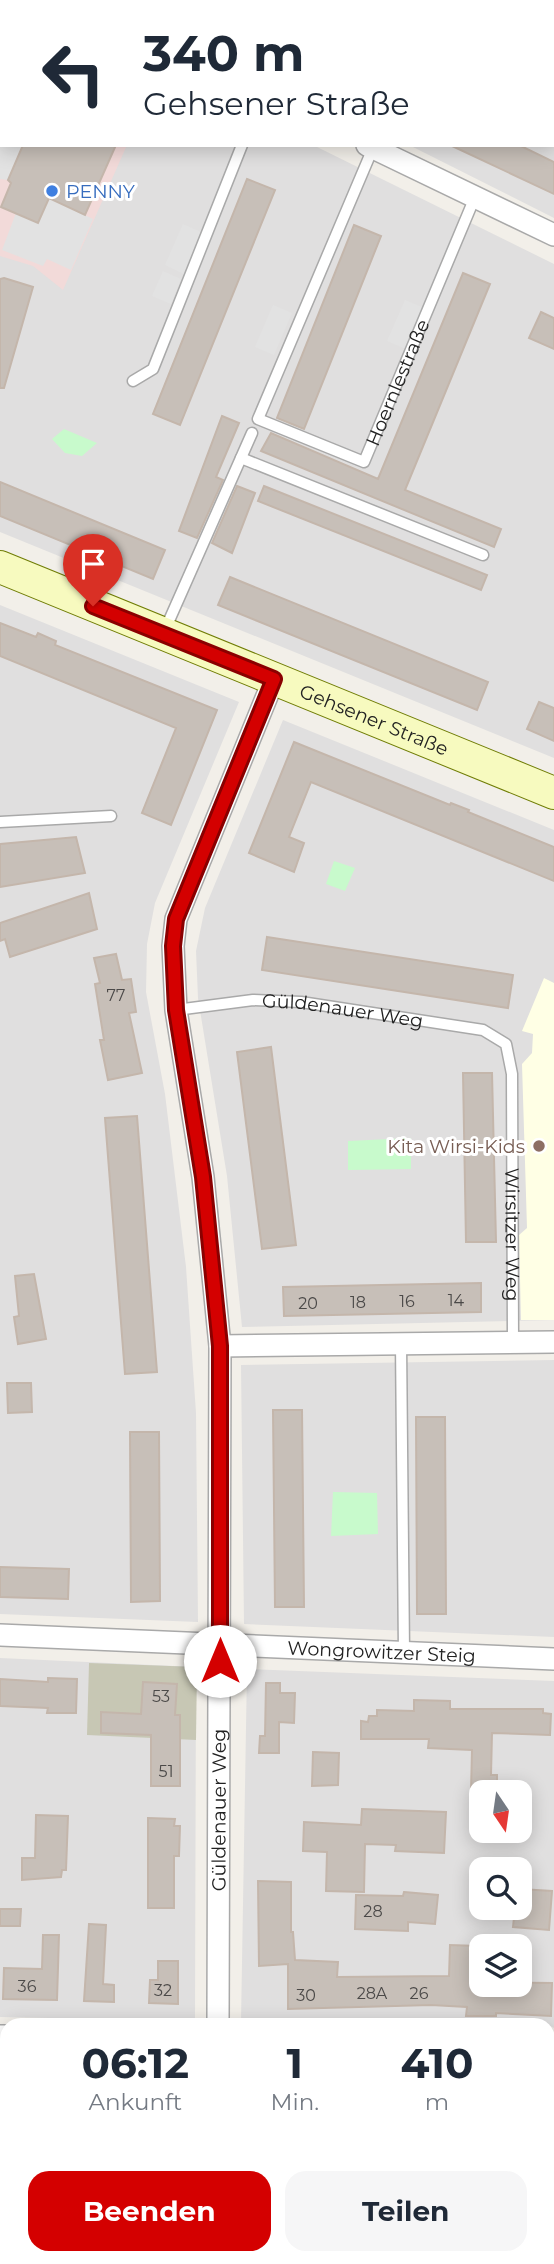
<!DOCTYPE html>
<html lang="de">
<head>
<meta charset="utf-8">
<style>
  body { margin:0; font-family:Montserrat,sans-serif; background:#f6f6f7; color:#1f2937; height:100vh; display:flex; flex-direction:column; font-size:26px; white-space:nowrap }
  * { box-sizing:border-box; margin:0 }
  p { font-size:23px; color:#747a83 }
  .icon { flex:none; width:38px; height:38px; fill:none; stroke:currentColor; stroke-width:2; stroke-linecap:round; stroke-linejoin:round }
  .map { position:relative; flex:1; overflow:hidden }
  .drawer { position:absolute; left:0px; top:2018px; width:555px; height:247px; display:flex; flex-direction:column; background:#fff; border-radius:21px 21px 0 0; box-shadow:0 4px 18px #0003 }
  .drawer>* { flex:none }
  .banner { position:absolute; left:0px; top:0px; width:555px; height:147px; box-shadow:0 4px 18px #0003; background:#fff; color:#1f2937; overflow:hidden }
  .needle { width:46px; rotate:167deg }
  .fabs { position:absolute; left:469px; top:1780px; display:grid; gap:14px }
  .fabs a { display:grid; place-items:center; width:63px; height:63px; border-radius:14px; background:#fff; box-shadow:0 4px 18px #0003; font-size:35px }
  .pin { position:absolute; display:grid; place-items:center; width:60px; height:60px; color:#fff; margin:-72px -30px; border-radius:50% 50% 50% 0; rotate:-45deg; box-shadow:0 0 7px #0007 }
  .pin .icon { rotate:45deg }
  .me { position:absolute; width:77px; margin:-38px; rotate:0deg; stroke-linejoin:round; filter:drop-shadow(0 0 5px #0008) }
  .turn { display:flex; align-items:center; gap:24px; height:147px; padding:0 28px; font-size:32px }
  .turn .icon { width:91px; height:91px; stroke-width:2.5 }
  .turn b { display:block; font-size:49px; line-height:60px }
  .eta { display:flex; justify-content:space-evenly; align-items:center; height:119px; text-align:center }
  .eta b { font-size:42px; font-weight:700; line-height:49px }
  .action { display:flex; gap:14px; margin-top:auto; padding:14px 28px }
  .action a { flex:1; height:80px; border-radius:21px; background:#d40000; color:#fff; font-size:28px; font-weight:700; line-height:80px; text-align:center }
  .action a+a { background:#f6f6f7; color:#1f2937 }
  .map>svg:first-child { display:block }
  .residential { fill:#e0dfdf; fill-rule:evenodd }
  .commercial { fill:#f2dad9 }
  .education { fill:#ffffe5 }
  .construction { fill:#c7c7b4 }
  .park { fill:#c8facc }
  .parking { fill:#e2e2e2 }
  .building { fill:#c7bfb8; stroke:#c4b6ab; stroke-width:2 }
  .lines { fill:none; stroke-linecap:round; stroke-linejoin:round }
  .service-casing { stroke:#a9a9a9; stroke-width:13 }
  .minor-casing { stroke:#a9a9a9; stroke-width:24 }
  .secondary-casing { stroke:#707d05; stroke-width:34 }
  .service { stroke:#fff; stroke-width:10 }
  .minor { stroke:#fff; stroke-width:21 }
  .secondary { stroke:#f7fabf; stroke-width:32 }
  .route-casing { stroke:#8a0000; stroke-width:18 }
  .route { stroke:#d40000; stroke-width:12 }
  .shop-dot { fill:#3f7fe0; stroke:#fff; stroke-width:2.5 }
  .education-dot { fill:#8d6e63; stroke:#fff; stroke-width:2.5 }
  .labels { text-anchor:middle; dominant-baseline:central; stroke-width:6; stroke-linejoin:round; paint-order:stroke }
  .number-label { font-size:16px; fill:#4b4948 }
  .shop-label { font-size:19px; fill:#366cbe; stroke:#fff; text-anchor:start }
  .street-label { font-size:19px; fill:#222; stroke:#fff }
  .education-label { font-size:19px; fill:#785e54; stroke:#fff; text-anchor:end }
</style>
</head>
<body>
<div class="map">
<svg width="554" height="2264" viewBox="0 0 554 2264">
  <rect width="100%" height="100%" fill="#f2efe9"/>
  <path class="residential" d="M70,0H554V218L409,145H553V2Z
    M0,16L2,145H313L554,264V758L0,532Z
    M0,605L239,702L155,903L147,944L146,992L165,1094L186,1267L196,1413L198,1622L0,1614Z
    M283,720L554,830V1320L242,1327L227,1176L198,998L196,951L205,908Z
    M554,1360V1637L244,1624L241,1365Z
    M0,1658L196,1667L195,2021L0,2017Z
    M247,1669L554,1681V2028L548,2025L241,2022ZM481,1792H520V1830H481ZM481,1869H520V1908H481ZM481,1946H520V1984H481Z
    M0,2055H7V2258H196V2264H0Z
    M548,2066H554V2264H244V2258H548Z"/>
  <path class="commercial" d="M0,16L2,145H127L63,290L33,266L0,256Z"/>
  <path class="education" d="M544,978L554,983V1320H521L519,1235L527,1228L522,1064L532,1053L533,1034L522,1031Z"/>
  <path class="construction" d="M89,1663L197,1667L196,1740L87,1735Z"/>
  <path class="park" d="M64,429L97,443L82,456L65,453L52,439Z
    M334,861L355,868L345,891L326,884Z
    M411,1138V1169L348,1170V1141Z
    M333,1492L377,1493L378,1534L331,1536Z"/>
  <path class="parking" d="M0,19L2,145H23L8,180L0,179Z
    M49,198L93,219L71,270L47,259L43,266L2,250L16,213L38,223Z
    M183,224L201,232L184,274L165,265Z
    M163,271L181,279L171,304L152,296Z
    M405,300L424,308L406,349L387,341Z
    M273,305L292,313L274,355L255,347Z"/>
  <path class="building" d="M23,145H116L85,215L49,198L38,223L1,207L11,183L8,180Z
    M450,145H519L554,162V194Z
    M247,179L275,190L180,425L153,414Z
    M354,225L381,236L304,429L277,418Z
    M463,273L490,284L405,490L501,529L494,547L261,451L271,433L378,479Z
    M4,278L33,287L4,388H0V279Z
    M541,312L554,318V349L529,338Z
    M222,416L239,423L216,477L223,480L197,538L179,531Z
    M0,482L165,550L153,579L0,516Z
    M237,486L255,493L232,553L212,543Z
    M264,486L487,575L481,590L258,501Z
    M230,577L488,682L477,710L218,605Z
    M0,623L36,637L38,633L56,641L55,645L217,710L171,825L142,813L176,728L0,656Z
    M539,702L554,708V741L527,729Z
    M294,742L450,805L451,803L469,810L468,812L554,847V881L311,782L289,837L304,843L294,872L249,853Z
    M76,837L85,873L0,887V844Z
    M89,893L97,929L10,957L5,939L0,941V923Z
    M267,937L513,975L508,1008L262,970Z
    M116,954L122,980L131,979L136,1012L129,1013L142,1073L108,1080L100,1040H104L95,984L100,983L94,958Z
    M271,1047L296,1245L262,1249L237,1052Z
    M463,1073H492L496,1242H466Z
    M137,1116L157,1372L125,1374L105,1118Z
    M34,1274L46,1339L18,1344L14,1317L19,1316L15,1276Z
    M481,1283V1312L284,1316L283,1287Z
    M7,1383H31L32,1412L8,1413Z
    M273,1410H302L304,1607H275Z
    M416,1417H445L446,1614H417Z
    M130,1432H159L160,1601L131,1602Z
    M0,1567L69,1569L68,1599L0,1597Z
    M48,1678L77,1679L76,1713H47L48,1708L0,1706V1679L48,1682Z
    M143,1682L177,1684L175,1715H180V1786H151V1735L101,1733V1712L141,1714Z
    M266,1683H280V1693H295L294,1723L279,1722V1753H259L260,1736H265Z
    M414,1700L450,1701V1709H543V1713L551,1714L550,1735L492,1733L491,1775H497V1792H471L472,1750L428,1748L429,1739H361V1721L368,1722L369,1716H377V1710L414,1711Z
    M313,1752L339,1753L338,1785L312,1786Z
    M362,1809L446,1812L444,1853L395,1851L396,1845L365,1844L364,1892L326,1891L327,1852L303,1851L304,1822L361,1825Z
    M36,1815L68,1816L66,1870H62L61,1877L22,1880V1858H35Z
    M148,1818L175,1819L174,1826H180L179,1856H174V1908H148Z
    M258,1881L291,1882V1932H293L295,1960L338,1962L337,1977L449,1976L450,1945L478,1946L476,1982L552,1983L551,2016L496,2013V2016H466L467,2007L431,2005L288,2009V1964L259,1966Z
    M520,1889L552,1891L549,1930L513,1927L515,1908H520Z
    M404,1892L438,1895L435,1924L408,1922V1931L355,1929L356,1895L403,1896Z
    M0,1909H21L20,1926H0Z
    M89,1924L106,1925L103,1984L114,1985V2002L84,2001Z
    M43,1935H59L57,2000L3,1999L4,1968L42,1969Z
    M158,1961H178V2004L149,2003L150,1980H158Z"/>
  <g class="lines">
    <g class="service-casing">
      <g id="service">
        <path d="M204,2V0"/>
        <path d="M436,2L437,0"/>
        <path id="s1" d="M373,148L258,419L364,462L475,197"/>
        <path d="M133,381L153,369L242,145"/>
        <path d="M241,458L483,555"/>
        <path d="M164,632L252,433"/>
        <path d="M0,822L111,816"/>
        <path id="s2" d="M176,1010L253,1000L301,1002L483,1030L506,1044L512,1074L513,1342"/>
        <path d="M401,1343L404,1652"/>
      </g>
    </g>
    <g class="minor-casing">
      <g id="minor">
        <path d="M21,0L25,2"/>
        <path d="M367,145L554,235"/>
        <path d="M220,1346L554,1342"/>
        <path id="s3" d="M0,1635L554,1659"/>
        <path id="s4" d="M218,2025L220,1346L203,1177L176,1010L173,946L176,919L274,679"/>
        <path d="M0,2036H7"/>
        <path d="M548,2048H554"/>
        <path d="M219,2258V2264"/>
      </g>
    </g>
    <g class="secondary-casing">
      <g id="secondary">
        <path id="s5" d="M0,567L554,793"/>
      </g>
    </g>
    <use href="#service" class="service"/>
    <use href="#minor" class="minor"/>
    <use href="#secondary" class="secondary"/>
  </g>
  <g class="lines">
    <g class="route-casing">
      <path id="route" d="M93,606L274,679L176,919L173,946L176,1010L203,1177L220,1346V1661"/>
    </g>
    <use href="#route" class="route"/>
  </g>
  <circle class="shop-dot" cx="52" cy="191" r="7"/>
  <circle class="education-dot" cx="539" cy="1146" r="7"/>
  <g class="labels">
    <g class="number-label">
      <text x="116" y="995">77</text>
      <text x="456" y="1300">14</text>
      <text x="407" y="1301">16</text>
      <text x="358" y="1302">18</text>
      <text x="308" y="1303">20</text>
      <text x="161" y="1696">53</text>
      <text x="166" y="1771">51</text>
      <text x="373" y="1911">28</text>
      <text x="27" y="1986">36</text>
      <text x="163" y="1990">32</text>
      <text x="372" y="1993">28A</text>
      <text x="419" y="1993">26</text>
      <text x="306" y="1995">30</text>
    </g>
    <g class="shop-label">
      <text x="66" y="191">PENNY</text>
    </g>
    <g class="street-label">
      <text stroke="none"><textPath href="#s1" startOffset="495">Hoernlestraße</textPath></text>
      <text stroke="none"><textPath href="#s5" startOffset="404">Gehsener Straße</textPath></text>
      <text stroke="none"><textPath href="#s2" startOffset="168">Güldenauer Weg</textPath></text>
      <text stroke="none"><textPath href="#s2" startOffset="528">Wirsitzer Weg</textPath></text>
      <text stroke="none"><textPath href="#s3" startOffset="382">Wongrowitzer Steig</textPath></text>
      <text stroke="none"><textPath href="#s4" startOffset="215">Güldenauer Weg</textPath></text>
    </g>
    <g class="education-label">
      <text x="525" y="1146">Kita Wirsi-Kids</text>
    </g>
  </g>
</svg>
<div class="fabs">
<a><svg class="needle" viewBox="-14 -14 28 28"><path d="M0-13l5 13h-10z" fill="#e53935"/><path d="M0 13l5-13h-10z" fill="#747a83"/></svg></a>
<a><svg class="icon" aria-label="search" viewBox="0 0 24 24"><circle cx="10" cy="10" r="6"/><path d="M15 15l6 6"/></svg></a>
<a><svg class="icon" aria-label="layers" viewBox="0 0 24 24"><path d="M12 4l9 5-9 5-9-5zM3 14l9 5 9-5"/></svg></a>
</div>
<div class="pin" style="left:93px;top:606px;background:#d93025"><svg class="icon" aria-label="arrive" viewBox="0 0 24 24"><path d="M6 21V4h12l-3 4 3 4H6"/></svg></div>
<svg class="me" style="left:220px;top:1661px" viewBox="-20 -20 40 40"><circle r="19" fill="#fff"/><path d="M0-13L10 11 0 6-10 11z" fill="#d40000"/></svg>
<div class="banner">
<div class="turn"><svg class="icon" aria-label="left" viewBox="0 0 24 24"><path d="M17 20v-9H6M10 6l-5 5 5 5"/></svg><div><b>340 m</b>Gehsener Straße</div></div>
</div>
<section class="drawer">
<div class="eta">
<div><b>06:12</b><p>Ankunft</p></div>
<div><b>1</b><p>Min.</p></div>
<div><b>410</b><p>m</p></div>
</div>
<div class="action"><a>Beenden</a><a>Teilen</a></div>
</section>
</div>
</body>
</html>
